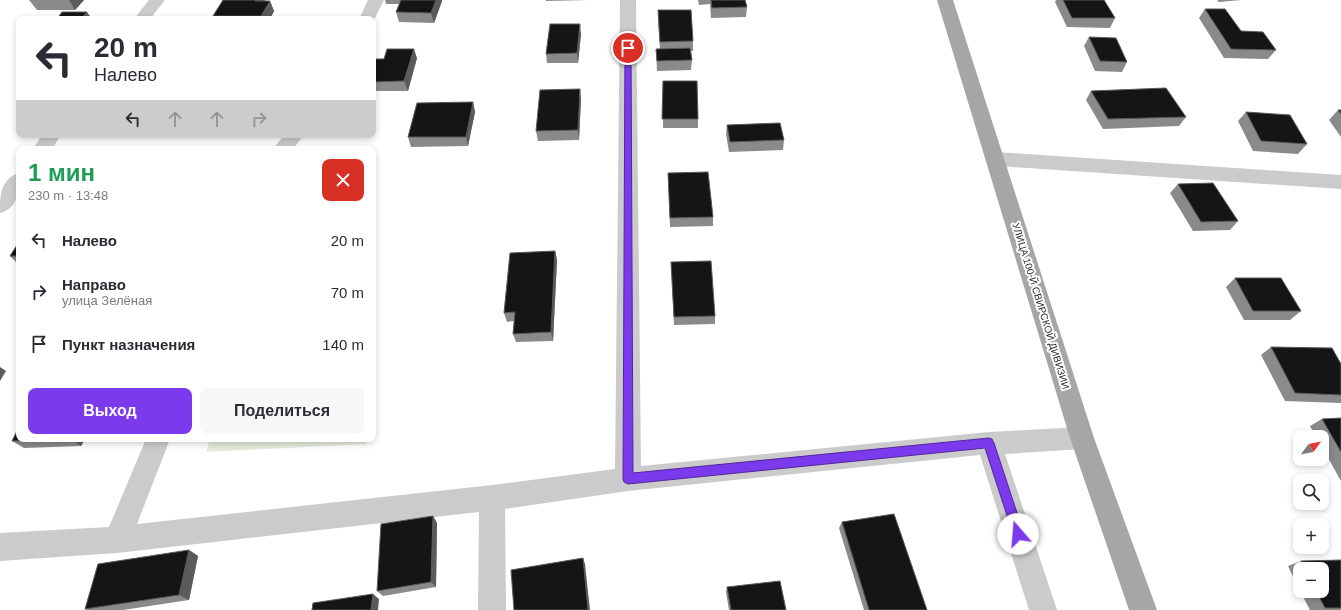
<!DOCTYPE html>
<html lang="ru">
<head>
<meta charset="utf-8">
<style>
  body { margin:0; font-family:Helvetica,sans-serif; background:#f7f7f7; color:#2b2b33; height:100vh; display:flex; flex-direction:column; font-size:15px; white-space:nowrap }
  * { box-sizing:border-box; margin:0 }
  p { font-size:13px; color:#7c7c81 }
  .icon { flex:none; width:22px; height:22px; fill:none; stroke:currentColor; stroke-width:2; stroke-linecap:round; stroke-linejoin:round }
  .map { position:relative; flex:1; overflow:hidden }
  .sheet { position:absolute; left:16px; top:146px; width:360px; height:296px; display:flex; flex-direction:column; background:#fff; border-radius:8px; box-shadow:0 2px 6px #0003 }
  .sheet>* { flex:none }
  .top-card { position:absolute; left:16px; top:16px; width:360px; height:122px; border-radius:8px; box-shadow:0 2px 6px #0003; background:#fff; color:#2b2b33; overflow:hidden }
  .needle { width:26px; rotate:58deg }
  .controls { position:absolute; left:1293px; top:430px; display:grid; gap:8px }
  .controls a { display:grid; place-items:center; width:36px; height:36px; border-radius:8px; background:#fff; box-shadow:0 2px 6px #0003; font-size:20px }
  .pin { position:absolute; display:grid; place-items:center; width:34px; height:34px; color:#fff; margin:-17px; border:2px solid #fff; border-radius:50%; box-shadow:0 1px 4px #0007 }
  .me { position:absolute; width:44px; margin:-22px; rotate:342deg; stroke-linejoin:round; filter:drop-shadow(0 0 3px #0008) }
  .turn { display:flex; align-items:center; gap:14px; height:84px; padding:0 12px; font-size:18px }
  .turn .icon { width:52px; height:52px; stroke-width:2.5 }
  .turn b { display:block; font-size:28px; line-height:34px }
  .lanes { display:flex; align-items:center; height:38px; padding:0 12px; background:#0003; justify-content:center; gap:20px; direction:ltr }
  .lanes .off { opacity:.35 }
  .round { display:grid; place-items:center; flex:none; width:42px; height:42px; border-radius:8px; background:#f7f7f7 }
  .summary { display:flex; align-items:center; justify-content:space-between; height:68px; padding:0 12px }
  h1 { font-size:24px; font-weight:700; line-height:30px; color:#1e9e55 }
  .button { display:flex; gap:8px; margin-top:auto; padding:8px 12px }
  .button a { flex:1; height:46px; border-radius:8px; background:#7c3aed; color:#fff; font-size:16px; font-weight:700; line-height:46px; text-align:center }
  .button a+a { background:#f7f7f7; color:#2b2b33 }
  ul { padding:0; list-style:none }
  li { display:flex; align-items:center; gap:12px; height:52px; padding:0 12px }
  li div { flex:1 }
  li b { display:block; font-size:15px }
  li em { font-style:normal }
  .map>svg:first-child { display:block }
  .green { fill:#e4ebdc }
  .lines { fill:none; stroke-linecap:round; stroke-linejoin:round }
  .minor { fill:#cbcbcb; fill-rule:evenodd }
  .major { fill:#a6a6a6; fill-rule:evenodd }
  .wall { fill:#8a8a8a }
  .shaded-wall { fill:#5b5b5b }
  .building { fill:#151515; stroke:#5b5b5b }
  .route { fill:#7c3aed; stroke:#51269a }
  .labels { text-anchor:middle; dominant-baseline:central; stroke-width:4; stroke-linejoin:round; paint-order:stroke }
  .street-label { font-size:10px; fill:#2e2e2e; stroke:#fff }
</style>
</head>
<body>
<div class="map">
<svg width="1341" height="610" viewBox="0 0 1341 610">
  <rect width="100%" height="100%" fill="#fff"/>
  <path class="green" d="M210,439H367L366,444L206,452Z"/>
  <g class="lines">
    <path class="minor" d="M149,0H165L150,19H134Z
      M368,0H384L373,22V19H359Z
      M620,0H636L641,466L989,432L1082,427L1091,430L1094,438L1091,446L1082,449L1005,454L1057,610H1029L980,455L628,491L505,509L506,610H478L479,512L117,553L0,561V533L109,527L146,439H170L137,524L492,485L615,469Z
      M42,135H61L52,149H33Z
      M284,135H304L293,149H273Z
      M996,152L1341,175V189L996,166L989,164L987,159L989,154Z
      M19,173C19,190 19,208 0,213C0,197 0,179 19,173Z"/>
    <path class="major" d="M937,0H953L1094,438L1157,610H1129L1070,438Z"/>
  </g>
  <path class="wall" d="M29,0H84L75,10H37Z
    M265,0V1H270L274,11L270,19H215L213,16Z
    M385,0H442V1L434,23L399,22L396,12L400,4H386Z
    M546,0H589L546,1Z
    M698,0H745L747,7L746,17L711,18L710,4L699,5Z
    M1056,0H1104L1115,18L1110,28L1067,27L1055,2Z
    M1217,0H1241L1219,2Z
    M1205,9L1241,31L1276,50L1268,59L1224,58L1199,18Z
    M658,20L693,41V51H691L692,60L691,70L657,71L656,49H660Z
    M581,34L578,63H547L546,54Z
    M1089,37L1127,62L1122,72L1095,71L1084,46Z
    M417,58L408,91H373V59Z
    M663,81L698,119V128H663Z
    M1091,91L1186,117L1179,126L1103,129L1086,100Z
    M581,98L579,140L538,141L536,131Z
    M473,102L475,112L468,146L411,147L408,137Z
    M1338,110H1341V137L1329,120Z
    M1246,112L1307,144L1298,154L1253,151L1238,121Z
    M727,125L784,140L783,150L729,152L726,134Z
    M668,173L713,217V226L670,227Z
    M1178,184L1238,221L1230,230L1193,231L1170,193Z
    M19,242V265L10,256Z
    M555,251L557,260L553,341L516,342L513,334L514,321L507,322L504,313Z
    M671,262L715,316V324L674,325Z
    M1235,278L1301,311L1290,320H1244L1226,287Z
    M1271,347L1341,364V403L1285,401L1261,355Z
    M1341,418V481L1322,447V437H1316L1310,426L1322,419Z
    M19,439H85L81,446L24,448L12,441Z
    M433,516L437,523L436,587L383,596L377,591Z
    M842,522L927,610H864L839,528Z
    M189,550L198,556L189,600L123,610H87L85,609Z
    M1341,560V610H1310L1300,591H1322V569H1300V591L1288,566L1301,561Z
    M727,587L786,610H729L726,592Z"/>
  <path class="shaded-wall" d="M69,0H84L75,10Z
    M255,0H265L259,11L255,1Z
    M436,0H442V1L434,23L431,13Z
    M270,1L274,11L270,19H263L261,16Z
    M87,12L92,19H81Z
    M580,24L581,34L578,63L577,53Z
    M414,49L417,58L408,91L404,81Z
    M580,89L581,98L579,140L578,130Z
    M473,102L475,112L468,146L466,137Z
    M555,251L557,260L553,341L551,332Z
    M0,367L6,371L0,381Z
    M71,439H85L81,446Z
    M433,516L437,523L436,587L431,582Z
    M189,550L198,556L189,600L179,595Z
    M583,558L585,564L590,610H588Z
    M373,594L379,599L378,610H371Z"/>
  <path class="building" d="M223,0H255V1H270L261,16H213Z
    M401,0H436L431,13L396,12Z
    M711,0H745L747,7L712,8Z
    M1063,0H1104L1115,18H1072Z
    M1205,9H1225L1241,31L1263,32L1276,50L1231,49Z
    M658,10H691L693,41L660,42Z
    M62,12H87L81,19H57Z
    M550,24H580L577,53L546,54Z
    M1089,37L1116,38L1127,62L1100,61Z
    M690,48L692,60L657,61L656,49Z
    M387,49H414L404,81L373,82V59H384Z
    M663,81H697L698,119H662Z
    M1166,88L1186,117L1108,119L1091,91Z
    M580,89L578,130L536,131L540,90Z
    M473,102L466,137H408L417,103Z
    M1338,110H1341V114Z
    M1246,112L1290,115L1307,144L1261,141Z
    M780,123L784,140L730,142L727,125Z
    M708,172L713,217L670,218L668,173Z
    M1213,183L1238,221L1201,222L1178,184Z
    M19,242V256H10Z
    M555,251L551,332L513,334L515,312L504,313L510,253Z
    M711,261L715,316L674,317L671,262Z
    M1235,278H1281L1301,311H1253Z
    M1271,347L1332,348L1341,364V395L1295,393Z
    M1341,418V452L1322,419Z
    M19,427V439H63L12,441Z
    M894,514L927,610H869L842,522Z
    M433,516L431,582L377,591L381,524Z
    M189,550L179,595L85,609L98,564Z
    M583,558L588,610H514L511,570Z
    M1341,560V608H1325L1316,591H1322V569H1305L1301,561Z
    M780,581L786,610H731L727,587Z
    M373,594L371,610H312L313,603Z"/>
  <path class="route" d="M625,46L631,48L633,473L989,438L992,439L994,443L1024,534L1022,538L1018,540L1015,538L1013,534L985,448L628,484L624,482L623,479Z"/>
  <g class="labels">
    <g class="street-label">
      <text transform="translate(1041 306) rotate(73)">УЛИЦА 100-Й СВИРСКОЙ ДИВИЗИИ</text>
    </g>
  </g>
</svg>
<div class="controls">
<a><svg class="needle" viewBox="-14 -14 28 28"><path d="M0-13l5 13h-10z" fill="#e53935"/><path d="M0 13l5-13h-10z" fill="#7c7c81"/></svg></a>
<a><svg class="icon" aria-label="search" viewBox="0 0 24 24"><circle cx="10" cy="10" r="6"/><path d="M15 15l6 6"/></svg></a>
<a>+</a>
<a>−</a>
</div>
<div class="pin" style="left:628px;top:48px;background:#d93025"><svg class="icon" aria-label="arrive" viewBox="0 0 24 24"><path d="M6 21V4h12l-3 4 3 4H6"/></svg></div>
<svg class="me" style="left:1018px;top:534px" viewBox="-20 -20 40 40"><circle r="19" fill="#fff"/><path d="M0-13L10 11 0 6-10 11z" fill="#7c3aed"/></svg>
<div class="top-card">
<div class="turn"><svg class="icon" aria-label="left" viewBox="0 0 24 24"><path d="M17 20v-9H6M10 6l-5 5 5 5"/></svg><div><b>20 m</b>Налево</div></div>
<div class="lanes"><svg class="icon" aria-label="left" viewBox="0 0 24 24"><path d="M17 20v-9H6M10 6l-5 5 5 5"/></svg><svg class="icon off" aria-label="ahead" viewBox="0 0 24 24"><path d="M12 20V5M6 11l6-6 6 6"/></svg><svg class="icon off" aria-label="ahead" viewBox="0 0 24 24"><path d="M12 20V5M6 11l6-6 6 6"/></svg><svg class="icon off" aria-label="right" viewBox="0 0 24 24"><path d="M7 20v-9h11M14 6l5 5-5 5"/></svg></div>
</div>
<section class="sheet">
<div class="summary"><div><h1>1 мин</h1><p>230 m · 13:48</p></div><a class="round" style="background:#d93025;color:#fff"><svg class="icon" aria-label="close" viewBox="0 0 24 24"><path d="M6 6l12 12M18 6L6 18"/></svg></a></div>
<ul>
<li><svg class="icon" aria-label="left" viewBox="0 0 24 24"><path d="M17 20v-9H6M10 6l-5 5 5 5"/></svg><div><b>Налево</b></div><em>20 m</em></li>
<li><svg class="icon" aria-label="right" viewBox="0 0 24 24"><path d="M7 20v-9h11M14 6l5 5-5 5"/></svg><div><b>Направо</b><p>улица Зелёная</p></div><em>70 m</em></li>
<li><svg class="icon" aria-label="arrive" viewBox="0 0 24 24"><path d="M6 21V4h12l-3 4 3 4H6"/></svg><div><b>Пункт назначения</b></div><em>140 m</em></li>
</ul>
<div class="button"><a>Выход</a><a>Поделиться</a></div>
</section>
</div>
</body>
</html>
